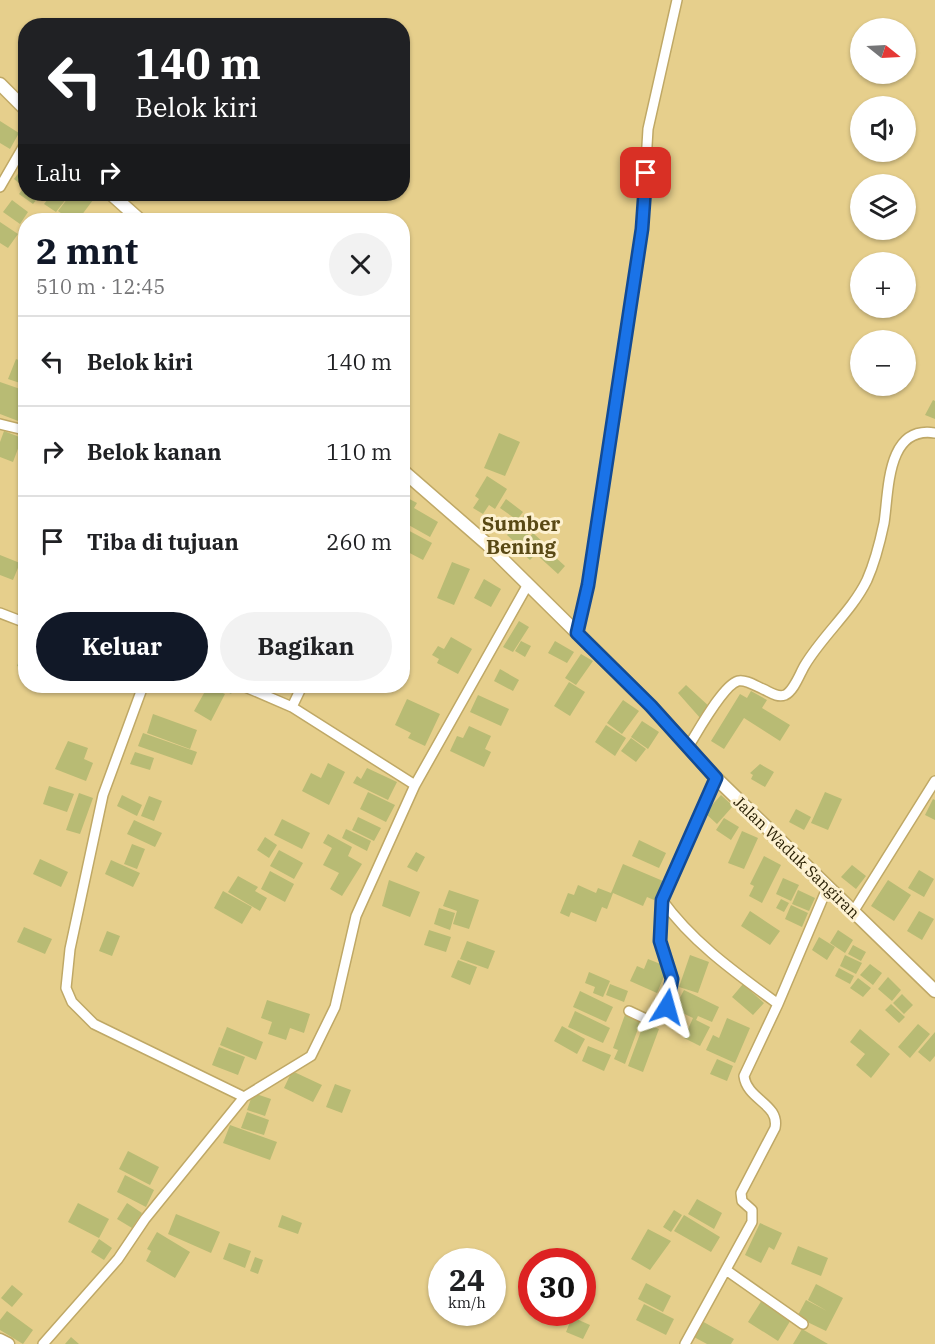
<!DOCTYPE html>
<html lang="id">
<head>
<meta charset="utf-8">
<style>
  body { margin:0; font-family:"IBM Plex Serif",serif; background:#f2f2f2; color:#202124; height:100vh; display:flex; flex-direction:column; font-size:22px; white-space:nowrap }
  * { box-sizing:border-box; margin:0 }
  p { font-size:20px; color:#757577 }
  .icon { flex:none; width:33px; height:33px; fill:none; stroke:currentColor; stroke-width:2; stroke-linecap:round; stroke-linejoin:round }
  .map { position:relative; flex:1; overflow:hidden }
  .panel { position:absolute; left:18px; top:213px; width:392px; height:480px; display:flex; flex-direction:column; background:#fff; border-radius:24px; box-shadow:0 2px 4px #0004 }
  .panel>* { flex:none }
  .hud { position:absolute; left:18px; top:18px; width:392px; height:183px; border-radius:24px; box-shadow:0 2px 4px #0004; background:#202124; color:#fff; overflow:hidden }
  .needle { width:39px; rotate:108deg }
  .tools { position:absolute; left:850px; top:18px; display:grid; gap:12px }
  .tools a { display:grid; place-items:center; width:66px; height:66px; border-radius:50%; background:#fff; box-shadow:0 2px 4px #0004; font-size:30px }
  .speed { position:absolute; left:428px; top:1248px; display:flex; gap:12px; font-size:30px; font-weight:700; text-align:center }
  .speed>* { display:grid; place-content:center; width:78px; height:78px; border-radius:50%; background:#fff; box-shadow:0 2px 4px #0004; line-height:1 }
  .speed small { font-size:15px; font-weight:400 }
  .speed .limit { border:9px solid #d22; background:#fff; color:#111 }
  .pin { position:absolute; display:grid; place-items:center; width:51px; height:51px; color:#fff; margin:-26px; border-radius:12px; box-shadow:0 3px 9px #0006 }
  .me { position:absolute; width:66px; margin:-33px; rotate:8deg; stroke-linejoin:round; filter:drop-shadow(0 0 4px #0008) }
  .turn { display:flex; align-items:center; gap:21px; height:126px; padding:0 18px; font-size:27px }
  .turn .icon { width:78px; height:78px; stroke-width:2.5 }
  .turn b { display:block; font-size:42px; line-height:51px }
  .then { display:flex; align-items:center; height:57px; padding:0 18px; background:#0003; gap:12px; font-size:22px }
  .round { display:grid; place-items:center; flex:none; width:63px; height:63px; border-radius:32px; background:#f2f2f2 }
  .overview { display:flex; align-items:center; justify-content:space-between; height:102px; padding:0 18px }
  h1 { font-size:36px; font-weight:800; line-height:45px; color:#111827 }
  .cta { display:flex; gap:12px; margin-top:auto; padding:12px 18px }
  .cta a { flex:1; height:69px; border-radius:36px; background:#111827; color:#fff; font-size:24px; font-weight:800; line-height:69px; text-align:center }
  .cta a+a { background:#f2f2f2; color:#202124 }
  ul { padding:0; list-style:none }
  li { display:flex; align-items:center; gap:18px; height:90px; padding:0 18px; border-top:2px solid #e0e0e0 }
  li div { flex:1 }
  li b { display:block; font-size:22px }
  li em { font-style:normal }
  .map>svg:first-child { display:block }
  .building { fill:#b8bb74 }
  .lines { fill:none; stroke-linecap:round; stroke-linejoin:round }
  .minor-casing { stroke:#bfa866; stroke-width:12 }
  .tertiary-casing { stroke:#bfa866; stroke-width:15 }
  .minor { stroke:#fff; stroke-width:9 }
  .tertiary { stroke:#fff; stroke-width:12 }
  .route-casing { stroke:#114b97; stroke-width:15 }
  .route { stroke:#1a73e8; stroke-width:10 }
  .labels { text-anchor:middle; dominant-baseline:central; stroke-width:6; stroke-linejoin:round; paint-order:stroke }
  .street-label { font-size:16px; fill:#281f04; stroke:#fdf1d0 }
  .quarter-label { font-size:20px; font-weight:bold; fill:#594915; stroke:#fdf1d0 }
</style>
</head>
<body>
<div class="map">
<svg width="935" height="1344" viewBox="0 0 935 1344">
  <rect width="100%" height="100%" fill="#e6cf8c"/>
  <path class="building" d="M0,121L19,133L10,149L0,143Z
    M26,163V194H41L33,204L19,194L24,187L14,179Z
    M52,194H70L56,212L44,204Z
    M71,194H85L93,200L78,220H71L58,211Z
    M12,200L28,212L20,224L3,212Z
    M0,222L18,234L8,248L0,243Z
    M16,359L26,363V385L8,379Z
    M0,382L26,391V424L0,414Z
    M933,400L935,401V419L925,415Z
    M4,431L22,438L13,462L0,457V442Z
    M499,433L520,442L505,476L484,468Z
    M487,476L507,489L495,509L489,505L483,514L473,508L479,499L475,496Z
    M402,495L417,503L414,508L438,522L430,537L405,523L402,525Z
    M506,499L523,512L517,520L500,508Z
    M525,514L537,524L519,546L507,535Z
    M402,527L432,543L423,560L402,549Z
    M533,533L545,544L530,560L519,550Z
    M544,547L565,566L558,574L537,555Z
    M0,555L20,563L13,580L0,575Z
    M452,562L470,569L454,605L437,598Z
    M402,572L409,575L402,590Z
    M484,579L501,589L491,607L474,598Z
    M519,621L529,627L513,652L503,647Z
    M451,637L472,649L458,674L437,663L439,659L432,655L438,646L444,649Z
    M521,641L531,646L525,657L515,651Z
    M555,641L574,652L567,663L548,653Z
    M25,644H26V669L17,666Z
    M581,654L593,661L576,685L565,678Z
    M500,669L519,680L513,691L494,681Z
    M569,682L585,692L570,716L554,706Z
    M686,685L712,709L701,719L678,693Z
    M208,686L225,694L211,721L194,711Z
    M218,686H232L235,687L231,694Z
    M751,691L767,700L762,708L790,725L780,741L744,718L724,749L711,741L740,694L747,698Z
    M478,695L509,709L501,726L470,712Z
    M407,699L440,714L425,746L408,738L411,733L395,725Z
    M623,700L639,711L622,734L607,723Z
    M153,714L197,730L190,749L147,733Z
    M642,721L659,732L648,749L631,737Z
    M606,725L626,738L615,756L595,742Z
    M469,726L491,736L485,749L491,752L484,767L450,751L457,736L463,738Z
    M143,733L197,752L192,765L138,746Z
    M631,738L646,749L636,762L621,751Z
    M68,741L88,748L84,759L93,763L86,781L55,769Z
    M135,752L154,758L150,770L130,764Z
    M328,763L345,772L329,805L302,791L311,773L321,778Z
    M760,764L774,772L765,787L751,779L753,775L750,773Z
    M367,768L397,782L388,800L353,783L357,776L361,779Z
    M49,786L74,794L67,812L43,804Z
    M368,792L395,805L386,822L360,809Z
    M825,792L842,799L828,830L811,823Z
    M79,793L93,798L80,834L66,830Z
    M122,795L142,805L137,816L117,806Z
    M721,795L733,806L717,824L705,813Z
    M149,796L162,801L154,821L141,816Z
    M933,799L935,800V820L925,815Z
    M796,809L811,817L804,830L789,822Z
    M358,817L381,828L374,841L352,830Z
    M724,818L739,827L731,840L716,830Z
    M282,819L310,833L302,849L274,835Z
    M134,820L162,833L155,847L127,834Z
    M346,829L371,841L367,851L342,838Z
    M742,831L758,838L744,869L728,863Z
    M328,834L352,847L348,856L362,864L342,896L330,889L339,873L323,865L332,848L323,843Z
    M265,837L277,845L269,858L257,850Z
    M639,840L666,853L659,868L632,856Z
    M132,844L145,849L137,869L124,864Z
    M279,850L303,863L294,879L270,866Z
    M416,852L425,857L417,872L407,867Z
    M764,856L781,865L762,903L749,896L754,886L750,884Z
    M40,859L68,872L61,887L33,874Z
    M111,860L140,873L133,887L105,874Z
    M623,864L663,881L654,900L647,897L643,906L613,893L607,909L602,907L596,922L571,912L569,917L560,913L568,893L574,895L578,885L596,893L598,888L611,893Z
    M852,865L866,876L856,889L841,877Z
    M919,870L934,879L924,897L908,888Z
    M270,871L294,884L285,902L261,889Z
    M238,876L258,887L255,891L267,898L260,911L228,892Z
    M783,878L799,885L791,901L776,894Z
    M389,880L420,892L410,917L382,906Z
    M888,880L911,895L894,921L871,906Z
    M449,890L479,900L469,929L453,924L457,911L443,906Z
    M798,890L815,898L809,911L792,904Z
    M223,891L252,907L242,924L214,908Z
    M781,899L789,903L784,912L776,908Z
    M791,905L808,913L802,927L785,919Z
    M439,908L455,913L450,930L434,924Z
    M750,911L780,931L770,945L741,926Z
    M919,911L934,919L922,940L907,931Z
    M24,927L52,939L45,954L17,942Z
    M429,930L451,937L446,952L424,945Z
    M838,930L853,940L845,953L830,943Z
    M107,931L120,936L112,956L99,951Z
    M819,937L835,947L827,960L812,950Z
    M467,941L495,951L488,969L460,959Z
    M853,945L866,952L861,961L848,954Z
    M690,955L709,962L698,993L679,987Z
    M845,955L862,963L856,974L840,966Z
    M648,959L668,967L657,993L630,981L637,966L644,969Z
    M458,960L477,967L470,985L451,977Z
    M870,964L882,973L873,985L860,975Z
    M839,968L854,976L850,984L835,976Z
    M589,972L610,981L603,997L593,993L595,987L585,983Z
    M888,977L901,990L892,1001L878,989Z
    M858,978L871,988L863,997L850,988Z
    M610,984L628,991L624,1002L606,995Z
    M743,984L764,1003L753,1015L732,997Z
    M684,990L719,1007L712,1022L698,1016L696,1020L710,1027L700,1046L684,1038L693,1018L674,1009Z
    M580,991L613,1007L606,1022L573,1007Z
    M902,994L913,1005L904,1014L893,1003Z
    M267,1000L310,1014L304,1033L290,1028L286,1040L268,1034L272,1022L261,1018Z
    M891,1004L905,1017L899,1023L885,1010Z
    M575,1011L610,1028L603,1043L568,1027Z
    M626,1012L642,1018L625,1064L614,1059L618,1050L613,1048Z
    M727,1018L750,1028L735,1063L706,1050L713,1035L719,1038Z
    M644,1023L659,1029L643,1072L628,1066Z
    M918,1024L930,1034L910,1058L898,1047Z
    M562,1026L585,1039L577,1054L554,1041Z
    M227,1027L263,1042L256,1060L220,1045Z
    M860,1029L890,1054L871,1078L856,1065L865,1054L850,1042Z
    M935,1032V1056L930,1062L918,1052Z
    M588,1046L611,1055L604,1071L582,1061Z
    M219,1047L245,1057L238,1075L212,1065Z
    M717,1059L733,1066L727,1081L710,1074Z
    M292,1071L322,1085L313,1102L284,1088Z
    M335,1084L351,1090L342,1113L326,1107Z
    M253,1093L271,1099L265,1116L247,1110Z
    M247,1112L269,1120L264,1135L241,1128Z
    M230,1125L277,1142L270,1160L223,1143Z
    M128,1151L159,1167L150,1185L119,1169Z
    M125,1175L154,1190L146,1207L117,1192Z
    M697,1199L722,1213L714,1229L688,1214Z
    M78,1203L109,1219L99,1238L68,1222Z
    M127,1203L142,1213L132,1228L117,1219Z
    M674,1210L682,1215L671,1232L663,1227Z
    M176,1214L220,1232L211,1253L168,1234Z
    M282,1215L302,1223L298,1234L278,1227Z
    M684,1215L720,1237L711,1252L674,1231Z
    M760,1223L782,1233L774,1250L769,1247L761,1263L745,1255Z
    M648,1229L671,1241L650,1270L631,1259Z
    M157,1232L190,1252L175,1278L146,1261L151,1251L147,1249Z
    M99,1239L112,1248L104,1260L91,1252Z
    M229,1243L251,1251L245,1268L223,1259Z
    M798,1246L828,1258L821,1276L791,1264Z
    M255,1257L263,1260L258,1274L250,1271Z
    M646,1283L671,1296L663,1312L638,1299Z
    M816,1284L843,1298L826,1331L797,1317L806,1300L827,1311L808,1300Z
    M12,1285L23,1294L12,1307L1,1298Z
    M762,1300L792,1318L778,1341L748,1322Z
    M644,1304L674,1319L666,1335L636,1320Z
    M7,1311L33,1330L23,1344L0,1330V1320Z
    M572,1317L590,1325L583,1339L566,1332Z
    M700,1320L734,1339L731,1344H707L692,1336Z
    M802,1329L828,1344H793Z
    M71,1337L79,1344H65Z"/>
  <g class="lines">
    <g class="minor-casing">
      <path id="minor" d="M0,187L26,142
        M0,424L20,429L26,428
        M0,613L26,623
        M577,633L588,585L642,229L648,129L677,0
        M143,686L103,795L70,949L66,988L72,1002L94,1024L244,1097
        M243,686L292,707L415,785
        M292,707L302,686
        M688,747C697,733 723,685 738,681C745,679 756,686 763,689C770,692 777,698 785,695C794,691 800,673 805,665C823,635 852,611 867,580C875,562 880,542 884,523C889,491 886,425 935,433
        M662,900C693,943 736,973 778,1004
        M853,912L935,781
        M629,1011L646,1019H656L667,1007L672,979L660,941L662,900L716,778
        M726,1270L803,1324
        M43,1344L118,1259L145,1219L244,1097L311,1056L335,1007L356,916L415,785L527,586
        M685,1344L752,1222V1210L742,1201L741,1193L775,1128C780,1104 747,1100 744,1076L778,1004L828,886"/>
    </g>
    <g class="tertiary-casing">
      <path id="tertiary" d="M0,84L26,110
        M111,194L140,220
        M402,470L487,544L651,706L716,778L935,991
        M0,1340L8,1344"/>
    </g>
    <use href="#minor" class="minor"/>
    <use href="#tertiary" class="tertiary"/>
  </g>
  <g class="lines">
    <g class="route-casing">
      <path id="route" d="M646,173L642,229L588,585L577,633L651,706L716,778L662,900L660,941L672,979L667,1007"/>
    </g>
    <use href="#route" class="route"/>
  </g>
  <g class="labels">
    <g class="street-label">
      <text transform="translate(797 857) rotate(44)">Jalan Waduk Sangiran</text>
    </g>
    <g class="quarter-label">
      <text x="521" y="523">Sumber<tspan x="521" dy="23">Bening</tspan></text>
    </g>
  </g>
</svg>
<div class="tools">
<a><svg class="needle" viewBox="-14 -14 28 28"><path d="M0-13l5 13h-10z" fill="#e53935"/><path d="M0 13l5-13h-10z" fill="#757577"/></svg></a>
<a><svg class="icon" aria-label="sound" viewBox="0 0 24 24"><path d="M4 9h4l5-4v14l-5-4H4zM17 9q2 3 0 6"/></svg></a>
<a><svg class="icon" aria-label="layers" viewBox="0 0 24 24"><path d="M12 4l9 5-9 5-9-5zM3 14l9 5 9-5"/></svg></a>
<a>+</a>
<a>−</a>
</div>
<div class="speed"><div>24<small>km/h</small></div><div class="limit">30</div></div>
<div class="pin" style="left:646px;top:173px;background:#d93025"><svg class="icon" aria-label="arrive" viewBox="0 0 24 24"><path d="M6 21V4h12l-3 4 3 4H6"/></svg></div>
<svg class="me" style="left:667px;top:1007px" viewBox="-20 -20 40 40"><path d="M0-17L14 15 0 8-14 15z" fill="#1a73e8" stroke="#fff" stroke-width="4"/></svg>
<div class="hud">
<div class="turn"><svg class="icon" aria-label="left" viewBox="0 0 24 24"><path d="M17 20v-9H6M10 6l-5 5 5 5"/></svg><div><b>140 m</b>Belok kiri</div></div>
<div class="then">Lalu<svg class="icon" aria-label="right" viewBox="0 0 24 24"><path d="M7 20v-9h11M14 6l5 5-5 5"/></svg></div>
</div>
<section class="panel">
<div class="overview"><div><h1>2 mnt</h1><p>510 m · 12:45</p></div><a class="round"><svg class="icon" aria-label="close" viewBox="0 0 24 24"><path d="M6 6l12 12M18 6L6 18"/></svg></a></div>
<ul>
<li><svg class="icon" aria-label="left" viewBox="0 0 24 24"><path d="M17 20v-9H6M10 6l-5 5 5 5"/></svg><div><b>Belok kiri</b></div><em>140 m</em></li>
<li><svg class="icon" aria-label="right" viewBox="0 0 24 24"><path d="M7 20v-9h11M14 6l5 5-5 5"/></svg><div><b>Belok kanan</b></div><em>110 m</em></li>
<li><svg class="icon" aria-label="arrive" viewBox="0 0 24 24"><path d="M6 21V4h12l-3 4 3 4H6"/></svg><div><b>Tiba di tujuan</b></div><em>260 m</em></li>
</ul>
<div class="cta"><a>Keluar</a><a>Bagikan</a></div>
</section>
</div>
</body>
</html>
